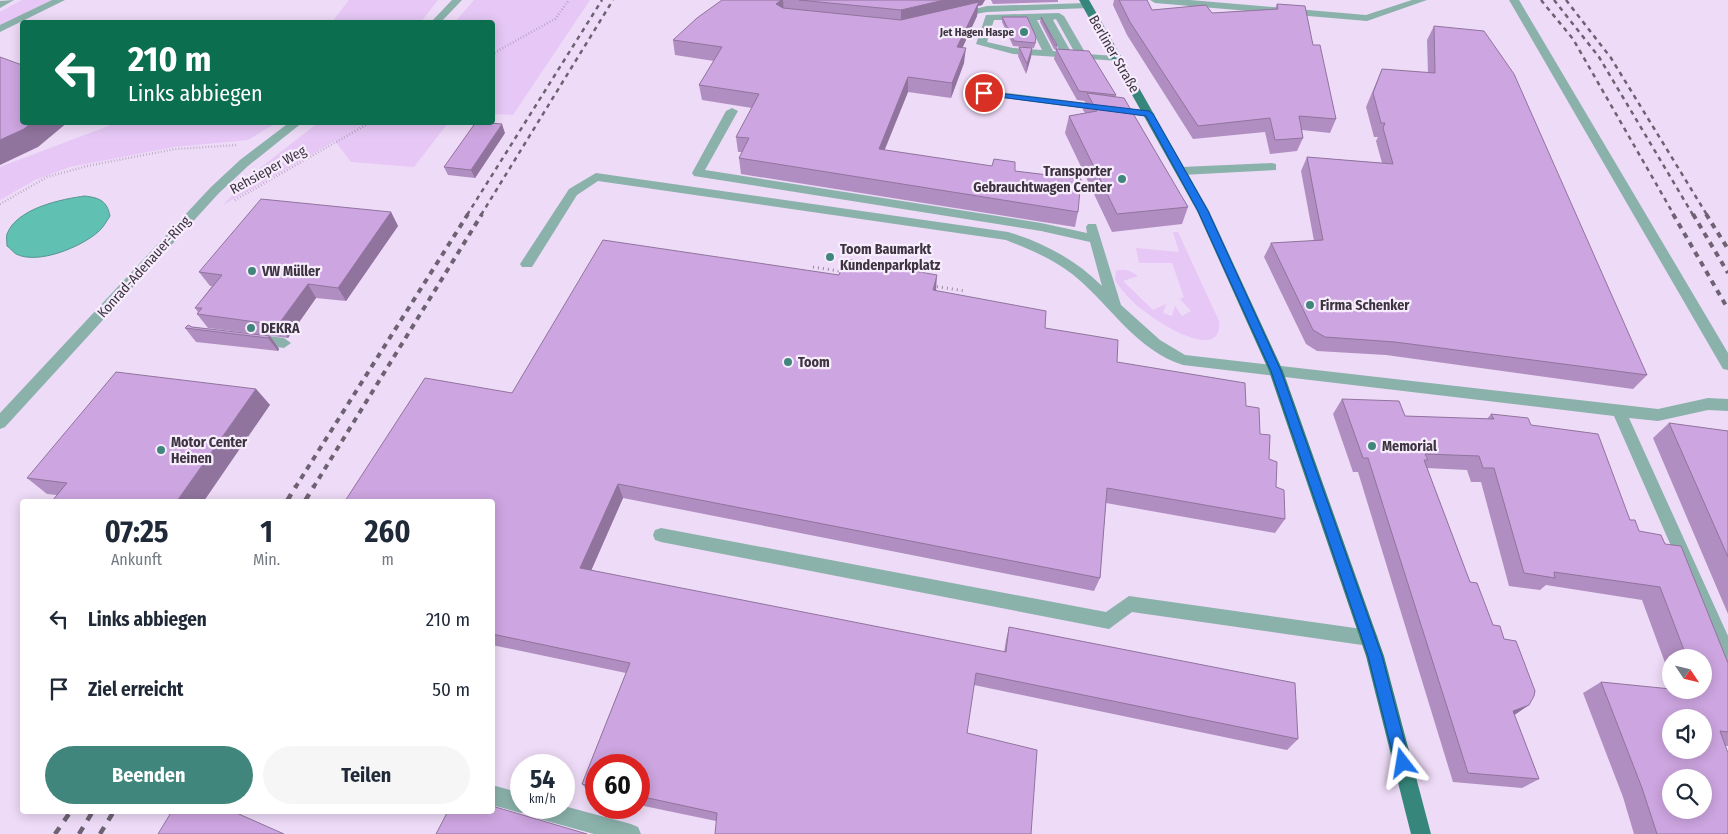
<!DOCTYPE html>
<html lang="de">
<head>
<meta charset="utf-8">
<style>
  body { margin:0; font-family:"Fira Sans Condensed",sans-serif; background:#f6f6f7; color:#1f2937; height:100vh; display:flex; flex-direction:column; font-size:19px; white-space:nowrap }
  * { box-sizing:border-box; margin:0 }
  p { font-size:16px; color:#747a83 }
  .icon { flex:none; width:28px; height:28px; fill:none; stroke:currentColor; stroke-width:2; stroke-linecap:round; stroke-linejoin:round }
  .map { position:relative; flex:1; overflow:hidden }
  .side { position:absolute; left:20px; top:499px; width:475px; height:315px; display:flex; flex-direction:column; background:#fff; border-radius:5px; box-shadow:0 2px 12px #0003 }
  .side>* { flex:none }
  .banner { position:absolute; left:20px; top:20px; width:475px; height:105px; border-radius:5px; box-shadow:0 2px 12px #0003; background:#0b6e4f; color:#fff; overflow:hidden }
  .needle { width:32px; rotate:125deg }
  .buttons { position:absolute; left:1662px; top:649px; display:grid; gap:10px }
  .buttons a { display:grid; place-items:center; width:50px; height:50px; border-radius:50%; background:#fff; box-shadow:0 2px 12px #0003; font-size:25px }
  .speed { position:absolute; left:510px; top:754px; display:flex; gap:10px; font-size:25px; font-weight:700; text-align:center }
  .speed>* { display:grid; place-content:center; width:65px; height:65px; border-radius:50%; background:#fff; box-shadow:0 2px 12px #0003; line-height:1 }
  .speed small { font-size:12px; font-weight:400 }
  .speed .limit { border:8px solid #d22; background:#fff; color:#111 }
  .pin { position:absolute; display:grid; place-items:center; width:42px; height:42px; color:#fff; margin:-21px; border:2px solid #fff; border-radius:50%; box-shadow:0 1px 5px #0007 }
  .me { position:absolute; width:55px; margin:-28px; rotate:346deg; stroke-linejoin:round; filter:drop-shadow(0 0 4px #0008) }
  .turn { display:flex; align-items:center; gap:18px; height:105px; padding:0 25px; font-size:22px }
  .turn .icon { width:65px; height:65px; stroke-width:2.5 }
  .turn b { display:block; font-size:35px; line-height:42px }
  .eta { display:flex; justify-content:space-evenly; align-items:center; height:85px; text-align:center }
  .eta b { font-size:30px; font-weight:700; line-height:35px }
  .primary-button { display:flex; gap:10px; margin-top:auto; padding:10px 25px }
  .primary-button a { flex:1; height:58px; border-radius:30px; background:#40867c; color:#fff; font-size:20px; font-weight:700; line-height:58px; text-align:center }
  .primary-button a+a { background:#f6f6f7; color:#1f2937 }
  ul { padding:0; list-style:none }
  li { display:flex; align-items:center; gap:15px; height:70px; padding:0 25px }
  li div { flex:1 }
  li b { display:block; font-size:19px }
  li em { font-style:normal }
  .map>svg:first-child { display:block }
  .green { fill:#e6c7f5 }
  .water { fill:#60c0b2; stroke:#559690 }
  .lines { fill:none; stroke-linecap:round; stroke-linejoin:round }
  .path-far1 { stroke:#998b9f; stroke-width:2.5; stroke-dasharray:0.5 2.5; stroke-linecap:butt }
  .path { stroke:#998b9f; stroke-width:3; stroke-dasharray:1 4; stroke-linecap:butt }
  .minor { fill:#8bb1ab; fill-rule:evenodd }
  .major { fill:#36867b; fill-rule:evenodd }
  .rail-far2 { stroke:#6d6271; stroke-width:2.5; stroke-dasharray:4.5 4.5; stroke-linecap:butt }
  .rail-far1 { stroke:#6d6271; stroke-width:4; stroke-dasharray:5.5 5.5; stroke-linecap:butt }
  .rail { stroke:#6d6271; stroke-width:4.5; stroke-dasharray:8 8; stroke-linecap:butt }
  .wall { fill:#b08ec1 }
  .shaded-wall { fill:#90749d }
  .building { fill:#cda5e0; stroke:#90749d; fill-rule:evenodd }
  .route { fill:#1a73e8; stroke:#114b97 }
  .poi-dot { fill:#40867c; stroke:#f7ecfd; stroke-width:2 }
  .labels { text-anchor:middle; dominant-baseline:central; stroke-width:4.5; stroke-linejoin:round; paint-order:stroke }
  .far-poi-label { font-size:11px; font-weight:bold; fill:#3c343f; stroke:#f7ecfd; text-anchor:end }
  .street-label { font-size:14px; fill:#3c343f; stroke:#f7ecfd }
  .poi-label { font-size:14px; font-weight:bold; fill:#3c343f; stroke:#f7ecfd; text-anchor:start }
</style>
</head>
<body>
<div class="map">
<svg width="1728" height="834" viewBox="0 0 1728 834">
  <rect width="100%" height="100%" fill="#eedbf7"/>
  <path class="green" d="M22,0H52L0,26V12Z
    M349,0H438L421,22H332Z
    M474,0H590L513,115L493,114L492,22H455Z
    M119,122H276V123L248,140L174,147L70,167L35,180L0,200V167Z
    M319,122H448V123L414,167L351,162L335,141L223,205L255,172Z
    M1173,232H1178L1219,321C1223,363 1160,324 1147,313C1135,305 1122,292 1115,280L1116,271C1125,268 1131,271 1138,276L1123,281L1153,310L1166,304L1163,313L1172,316L1175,306L1182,316L1191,311L1180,299L1184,297L1172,263H1139L1136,248L1179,252Z"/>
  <path class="water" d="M85,196C100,198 107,201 110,216C106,222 103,228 98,232C81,247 38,265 16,254C13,252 10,248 7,246C7,243 6,237 7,234C17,208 62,199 85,196Z"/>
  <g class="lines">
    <path class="path-far1" d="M492,54L555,19L569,0
      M235,200L371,122
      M0,204L47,177L87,166L175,149L237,145"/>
    <path class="path" d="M813,267L845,272
      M932,286L966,291"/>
    <path class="minor" d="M14,0L0,8V1Z
      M52,0H65L0,32V25Z
      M452,0H462L441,22H431Z
      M1150,0H1190L1366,15L1412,0H1427L1367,21L1155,3Z
      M1509,0H1519L1728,353V370L1723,369Z
      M1087,3L1092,6L1090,8L987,12L959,17L954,14L987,6Z
      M1059,13L1064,16L1086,54L1116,56L1121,59L1120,61L1013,54L976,44L986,15ZM1056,19L1075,53L1071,52L1053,20ZM994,20H1027L1042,50L1013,48L987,42ZM1037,20H1043L1060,52L1053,51Z
      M984,90L1149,111L1155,114L1149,117L980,95L979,93Z
      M732,108L738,111L705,170L1041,223L1087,233L1086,227L1088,224H1096L1121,305L1160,340L1185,355L1658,409L1708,398L1728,399V411L1708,410L1658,421L1629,418L1728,636V664L1722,662L1614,416L1183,365C1138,351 1111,307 1077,278C1056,260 1031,250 1006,240L598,181L577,195L532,267H522L520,264L569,189L596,173L1008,232C1043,242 1076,260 1102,286L1090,242L1041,231L694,176L692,173L726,111Z
      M290,122H303L248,166L219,193L5,427L0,429V413L211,187L240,160Z
      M1272,163L1276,164V170L1182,175L1176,171L1182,167Z
      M254,334L284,338L291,343L284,348L249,343L247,339Z
      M661,528L1106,612L1129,596L1369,630L1375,632L1378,638L1375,644L1369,646L1132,612L1109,629L661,542L655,540L653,535L655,530Z
      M492,785L521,793V808H564V806L631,824L638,827L641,834H594L536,818L529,815L527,810L521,813L492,805Z"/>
    <path class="major" d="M1079,0H1089L1209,211L1283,371L1384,656L1431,834H1411L1366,656L1269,371L1197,211Z"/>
    <path class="rail-far2" d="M1541,0L1573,39L1674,215
      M1554,0L1599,57L1693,215
      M1566,0L1611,58L1707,215
      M467,215L602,0
      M481,215L613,0"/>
    <path class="rail-far1" d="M1673,214L1728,309
      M1693,214L1728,273
      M1706,214L1728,249
      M295,488L468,214
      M313,488L482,214"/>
    <path class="rail" d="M287,501L296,486
      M305,501L314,486
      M55,834L71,811
      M79,834L93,811
      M100,834L114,811"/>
  </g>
  <path class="wall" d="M722,0H985L982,5L978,6L977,16L962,48L964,63L951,98L908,92L884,150L1015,171L1078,212L1075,227L741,174L739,158L742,152H738L736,137L752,108L702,100L699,85L714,61L675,55L673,40Z
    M991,0H1058V2L993,4Z
    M1114,0H1147L1152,10L1212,13L1275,9L1277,4L1313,45L1336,119L1330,133L1302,130L1303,138L1297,151L1270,154L1265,132L1193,139L1127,35L1113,5Z
    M1002,17L1036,42L1034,48L1013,46L1002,22Z
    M1041,17L1057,45V49L1116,95V97L1188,207L1182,224L1112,232L1065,133L1069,116L1085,113L1083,110L1085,101L1077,100L1054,59L1056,50L1054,49L1040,22Z
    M1434,26L1647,375L1633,389L1386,355L1317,351L1306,344L1264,257L1271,243L1314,241L1301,171L1307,157L1382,163L1376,141L1378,137H1374L1366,107L1376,83L1382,69L1428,73L1427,40Z
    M1019,47L1032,48L1031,57L1026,74L1018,56Z
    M505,133L475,178L448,175L444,167Z
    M391,212L398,226L346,301L316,298L288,338L208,328L197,314L198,312L195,308L212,286H210L199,272Z
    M936,291L1045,328L1117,362L1246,406L1260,434L1269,459L1285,519L1275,533L1106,503L1100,578L1094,591L623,498L591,571L1004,652L1006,640L1009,627L1298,739L1287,750L974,685L716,821L639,805V765H596V796L590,794L582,784L626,673L492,645V501L512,393Z
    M192,327L270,336L279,349L278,351L196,342L185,328Z
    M256,389L270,405L57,495L47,494L27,478Z
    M1342,399L1405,416L1487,419L1491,414L1531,425L1630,520L1639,531L1665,544L1728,663V746H1725L1728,834H1634L1623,797L1583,693L1601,682L1671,690H1704V658H1671V679L1642,600L1546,585L1540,590L1509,586L1481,482H1471L1467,470L1427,468L1470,582L1493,625L1504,639L1529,705L1514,715L1539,779L1522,788L1453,782L1358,472H1353L1333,414Z
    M1669,423L1728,431V614L1653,438Z"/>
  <path class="shaded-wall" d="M781,0H783L784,13L776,4Z
    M944,0H985L982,5L978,6L977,16L956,62L901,25V10Z
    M966,48L964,63L951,98L952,83Z
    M1032,48L1031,57L1026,74L1027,64Z
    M908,77V92L879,164V149Z
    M32,122H68L38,147L0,165V140Z
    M502,124L505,133L475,178L471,170Z
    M391,212L398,226L346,301L338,288Z
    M937,275L936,291L933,290Z
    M308,284L316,298L288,338L278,325Z
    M270,336L279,349L278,351L268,338Z
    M256,389L270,405L204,501H177Z
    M618,484L623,498L586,582L580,568Z
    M1529,705L1513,716V711Z"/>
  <path class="building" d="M722,0H781L776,4L783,8L901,20L979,2L957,47L966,48L952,83L908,77L879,149L992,166L994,159L1015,162V171L1081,179L1078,212L739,158L749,138L736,137L759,94L699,85L722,47L673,40L697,18Z
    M799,0H944L901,10Z
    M1119,0H1147L1152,10L1206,5L1212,13L1278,9L1277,4L1305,6L1313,45H1320L1336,119L1299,116L1303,138L1275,140L1270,118L1198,126L1130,22Z
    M1002,17H1027L1036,37L1035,43L1014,41Z
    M1041,17L1057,45H1055Z
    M1434,26L1484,31L1514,74L1647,375L1395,342L1325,337L1313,330L1271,243L1323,240L1307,157L1393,164L1383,128L1385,123H1381L1373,93L1382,69L1435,73Z
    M1019,47L1032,48L1027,64Z
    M1056,49L1089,51L1116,95L1079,91Z
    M0,57L22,65V122H32L24,129L0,140Z
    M1087,93L1124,98L1188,207L1117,214L1069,116L1097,111Z
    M476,122L502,124L471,170L444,167Z
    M261,199L391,212L338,288L308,284L278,325L197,314L202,308H195L222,275L199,272Z
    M603,240L839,275L845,259L937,275L933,290L1046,311L1045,328L1118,340L1117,362L1245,383L1246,406L1259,408L1260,434L1270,435L1269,459L1277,462L1276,487L1284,490L1285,519L1107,488L1100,578L618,484L580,568L1006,652L1009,627L1295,683L1298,739L976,673L967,733L1037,750L1031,834H715L717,813L639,796V765H596V787L582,784L630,663L492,634V501H345L425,378L512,393Z
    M188,325L192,327L270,336L268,338L185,328Z
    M116,372L256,389L177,501H52L67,483L27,478Z
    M1342,399L1399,401L1405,416L1494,419L1491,414L1528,418L1531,425L1598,434L1630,520H1635L1639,531L1661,535L1665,544L1681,546L1728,663V732L1720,731L1728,753V834H1657L1642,788L1601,682L1671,689V690L1700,692L1699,690H1704V658H1687L1660,587L1554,572L1555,578L1524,573L1494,468H1483L1479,456L1425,454L1428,460H1424L1470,582L1477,583L1493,625L1500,626L1504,639L1516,641L1535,691L1534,696L1529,705L1513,711L1539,779L1468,773L1368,458H1363ZM1671,718H1704V750H1671ZM1671,778H1704V810H1671Z
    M1669,423L1728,431V557Z
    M492,806L587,834H436L448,811H492Z
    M172,811H232L284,834H158Z"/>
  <path class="route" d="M981,91L1149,111L1153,114L1208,211L1281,371L1382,656L1410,763L1408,768L1403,770L1398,768L1395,763L1368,656L1271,371L1198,211L1146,116L984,95L980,93Z"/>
  <g class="poi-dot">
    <circle cx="1024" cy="32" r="5"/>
    <circle cx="1122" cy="179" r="5"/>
    <circle cx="830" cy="257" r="5"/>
    <circle cx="252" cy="271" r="5"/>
    <circle cx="1310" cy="305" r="5"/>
    <circle cx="251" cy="328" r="5"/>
    <circle cx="788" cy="362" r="5"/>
    <circle cx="1372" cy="446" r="5"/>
    <circle cx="161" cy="450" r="5"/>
  </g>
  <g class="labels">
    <g class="far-poi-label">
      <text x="1014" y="32">Jet Hagen Haspe</text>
    </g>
    <g class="street-label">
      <text transform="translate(1114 54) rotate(60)">Berliner Straße</text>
      <text transform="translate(268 170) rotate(-29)">Rehsieper Weg</text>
      <text transform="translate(144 267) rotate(-48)">Konrad-Adenauer-Ring</text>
    </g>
    <g class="poi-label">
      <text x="1112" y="171" text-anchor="end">Transporter<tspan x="1112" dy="16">Gebrauchtwagen Center</tspan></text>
      <text x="840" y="249">Toom Baumarkt<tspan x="840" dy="16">Kundenparkplatz</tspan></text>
      <text x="262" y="271">VW Müller</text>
      <text x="1320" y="305">Firma Schenker</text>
      <text x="261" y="328">DEKRA</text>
      <text x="798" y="362">Toom</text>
      <text x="171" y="442">Motor Center<tspan x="171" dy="16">Heinen</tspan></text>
      <text x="1382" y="446">Memorial</text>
    </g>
  </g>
</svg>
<div class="buttons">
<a><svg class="needle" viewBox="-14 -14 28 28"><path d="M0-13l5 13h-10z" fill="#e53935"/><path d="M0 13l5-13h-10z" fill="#747a83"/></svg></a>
<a><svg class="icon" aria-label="sound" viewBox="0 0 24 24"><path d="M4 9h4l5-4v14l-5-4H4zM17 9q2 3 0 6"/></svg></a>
<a><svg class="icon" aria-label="search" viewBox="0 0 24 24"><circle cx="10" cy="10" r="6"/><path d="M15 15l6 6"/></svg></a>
</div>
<div class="speed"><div>54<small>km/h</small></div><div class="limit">60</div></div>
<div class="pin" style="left:984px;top:93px;background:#d93025"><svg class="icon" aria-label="arrive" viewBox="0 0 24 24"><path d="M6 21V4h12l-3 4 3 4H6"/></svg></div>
<svg class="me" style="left:1403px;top:763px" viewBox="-20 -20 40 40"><path d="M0-17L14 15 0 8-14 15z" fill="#1a73e8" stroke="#fff" stroke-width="4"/></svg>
<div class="banner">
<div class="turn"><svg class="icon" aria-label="left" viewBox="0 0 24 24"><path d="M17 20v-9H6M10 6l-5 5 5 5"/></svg><div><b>210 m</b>Links abbiegen</div></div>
</div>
<section class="side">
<div class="eta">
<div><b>07:25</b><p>Ankunft</p></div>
<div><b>1</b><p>Min.</p></div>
<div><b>260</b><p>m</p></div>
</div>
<ul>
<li><svg class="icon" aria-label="left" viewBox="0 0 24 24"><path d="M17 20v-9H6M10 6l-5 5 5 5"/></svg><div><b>Links abbiegen</b></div><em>210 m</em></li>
<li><svg class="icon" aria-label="arrive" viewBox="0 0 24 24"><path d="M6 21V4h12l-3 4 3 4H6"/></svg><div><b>Ziel erreicht</b></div><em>50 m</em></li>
</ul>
<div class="primary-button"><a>Beenden</a><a>Teilen</a></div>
</section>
</div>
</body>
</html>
